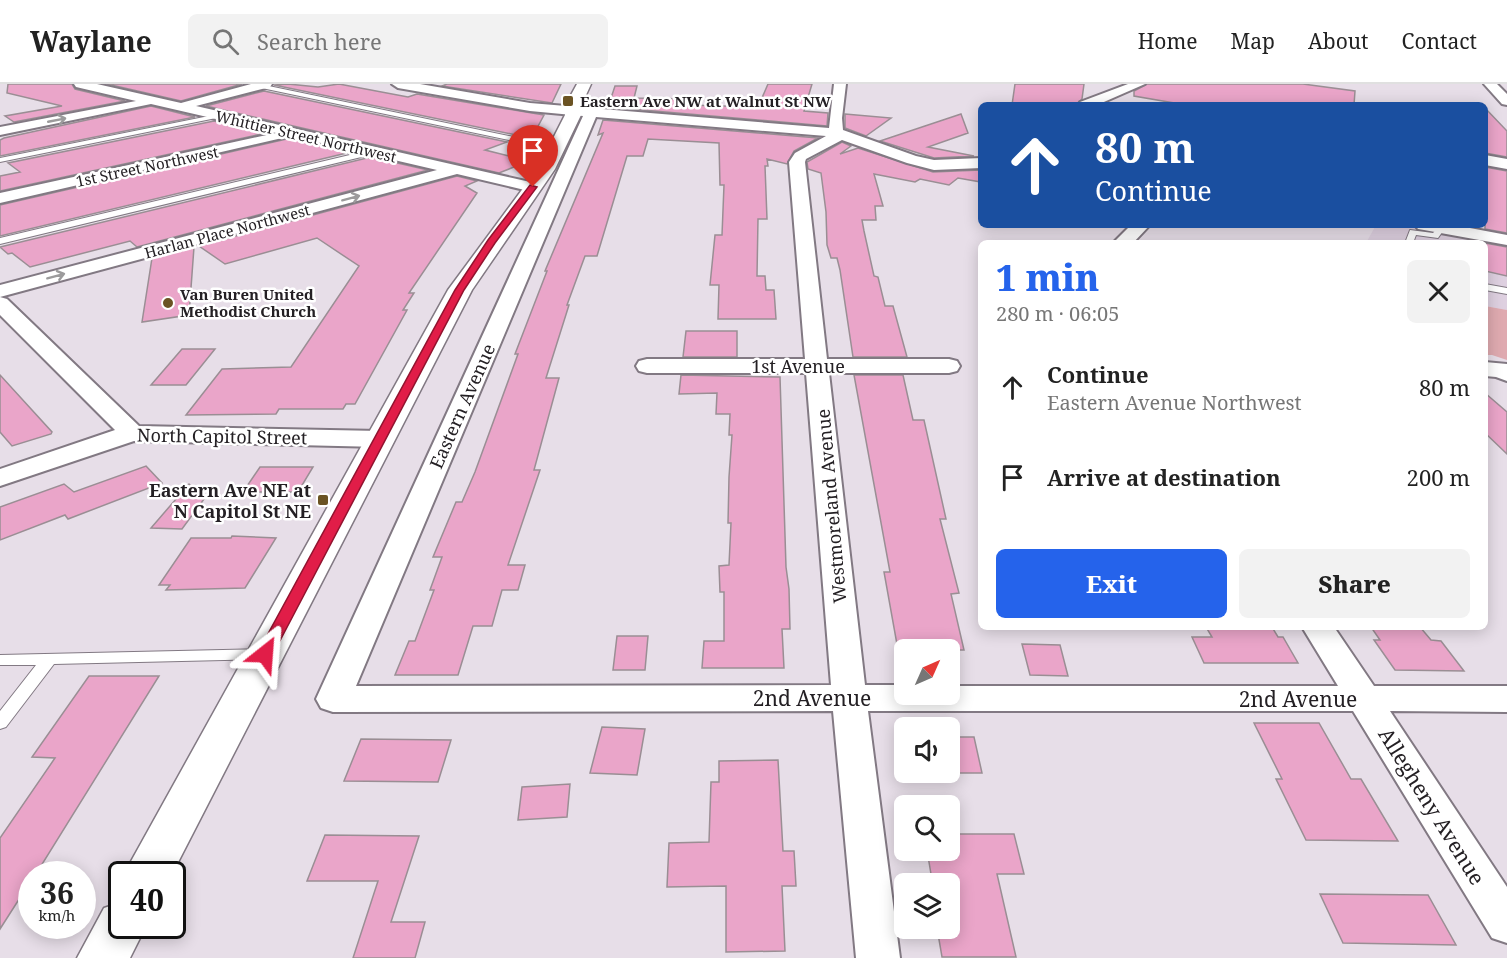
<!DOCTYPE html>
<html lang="en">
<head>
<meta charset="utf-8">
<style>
  body { margin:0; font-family:"Noto Serif",serif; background:#f2f2f2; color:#222; height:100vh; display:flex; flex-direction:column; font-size:22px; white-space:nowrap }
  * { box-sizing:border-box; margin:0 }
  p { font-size:20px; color:#767676 }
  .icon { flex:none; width:33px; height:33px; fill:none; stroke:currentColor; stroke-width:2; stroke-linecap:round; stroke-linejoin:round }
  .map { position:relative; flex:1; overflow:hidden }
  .details { position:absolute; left:978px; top:156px; width:510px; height:390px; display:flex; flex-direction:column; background:#fff; border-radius:9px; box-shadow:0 3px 15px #0003 }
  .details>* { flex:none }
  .hud { position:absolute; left:978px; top:18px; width:510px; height:126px; border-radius:9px; box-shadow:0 3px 15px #0003; background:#1a4fa0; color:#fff; overflow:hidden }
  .needle { width:39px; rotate:45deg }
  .fabs { position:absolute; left:894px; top:555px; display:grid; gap:12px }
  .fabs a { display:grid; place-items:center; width:66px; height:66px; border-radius:9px; background:#fff; box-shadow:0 3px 15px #0003; font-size:30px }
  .speed { position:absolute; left:18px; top:777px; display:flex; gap:12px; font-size:30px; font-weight:700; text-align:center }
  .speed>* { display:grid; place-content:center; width:78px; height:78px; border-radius:50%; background:#fff; box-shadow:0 3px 15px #0003; line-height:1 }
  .speed small { font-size:15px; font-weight:400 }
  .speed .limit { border:3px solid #111; border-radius:9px; background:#fff; color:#111 }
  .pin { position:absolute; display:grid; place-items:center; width:51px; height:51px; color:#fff; margin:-62px -26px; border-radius:50% 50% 50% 0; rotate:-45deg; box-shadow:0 0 6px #0007 }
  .pin .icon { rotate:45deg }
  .me { position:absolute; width:66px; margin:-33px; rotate:28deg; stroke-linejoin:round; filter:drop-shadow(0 0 4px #0008) }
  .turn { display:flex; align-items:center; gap:21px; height:126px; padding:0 18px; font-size:27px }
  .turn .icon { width:78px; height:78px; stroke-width:2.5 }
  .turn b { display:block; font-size:42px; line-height:51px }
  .round { display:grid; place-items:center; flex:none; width:63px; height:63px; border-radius:9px; background:#f2f2f2 }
  .headline { display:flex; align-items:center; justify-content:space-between; height:102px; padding:0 18px }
  h1 { font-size:36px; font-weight:800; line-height:45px; color:#2563eb }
  .cta { display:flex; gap:12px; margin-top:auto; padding:12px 18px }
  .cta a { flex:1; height:69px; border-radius:9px; background:#2563eb; color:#fff; font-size:24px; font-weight:800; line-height:69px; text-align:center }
  .cta a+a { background:#f2f2f2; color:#222 }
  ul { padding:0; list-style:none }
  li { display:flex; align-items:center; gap:18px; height:90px; padding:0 18px }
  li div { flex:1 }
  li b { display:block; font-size:22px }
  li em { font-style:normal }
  header { display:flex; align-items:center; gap:36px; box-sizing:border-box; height:84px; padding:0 30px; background:#fff; border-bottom:2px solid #e0e0e0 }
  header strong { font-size:28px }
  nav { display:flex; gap:33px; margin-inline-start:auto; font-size:21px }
  .search { width:420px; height:54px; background:#f2f2f2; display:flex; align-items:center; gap:15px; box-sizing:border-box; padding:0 21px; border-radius:9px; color:#767676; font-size:22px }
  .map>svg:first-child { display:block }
  .built { fill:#ded0e0 }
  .green { fill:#dfaab0 }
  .building { fill:#eaa5c9; stroke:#9a8e94; stroke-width:1.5 }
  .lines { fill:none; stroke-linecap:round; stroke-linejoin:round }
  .service-casing { stroke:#827983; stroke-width:2 }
  .minor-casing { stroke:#827983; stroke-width:4 }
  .tertiary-casing { stroke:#827983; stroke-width:3 }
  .service { fill:#fff; fill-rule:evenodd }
  .minor { fill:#fff; fill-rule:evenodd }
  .tertiary { fill:#fff; fill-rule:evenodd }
  .oneway { stroke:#9c9b9c }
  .route { fill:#e11d48; stroke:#92132f; stroke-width:1.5 }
  .poi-dot { fill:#6b5323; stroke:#fff; stroke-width:2 }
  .labels { text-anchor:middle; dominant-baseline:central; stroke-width:5; stroke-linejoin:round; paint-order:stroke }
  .far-poi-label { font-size:15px; font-weight:bold; fill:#242024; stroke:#fff; text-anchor:start }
  .far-street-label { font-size:15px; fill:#242024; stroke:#fff }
  .street-label { font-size:18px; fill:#242024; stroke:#fff }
  .poi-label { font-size:18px; font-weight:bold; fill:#242024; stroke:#fff; text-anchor:end }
  .near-street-label { font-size:21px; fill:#242024; stroke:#fff }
</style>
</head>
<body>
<header>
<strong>Waylane</strong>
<div class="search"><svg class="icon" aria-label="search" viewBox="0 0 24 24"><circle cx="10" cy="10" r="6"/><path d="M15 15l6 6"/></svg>Search here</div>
<nav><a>Home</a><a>Map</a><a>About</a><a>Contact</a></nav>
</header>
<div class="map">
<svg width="1507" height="874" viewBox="0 0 1507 874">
  <rect width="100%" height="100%" fill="#e7dee8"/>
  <path class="built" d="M1376,141H1400L1507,162V226L1485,222V159H1366Z"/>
  <path class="green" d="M1485,222L1507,226V276L1492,271H1485Z"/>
  <path class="building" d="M8,0H72L75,5L125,17L14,38L5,32L62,22L7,9Z
    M107,0H242L181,17Z
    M288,0L318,3L339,0L408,13L417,10L544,31L536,46L521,52L274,1Z
    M447,0H561L552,19L442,2Z
    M768,0H812L804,27L828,29L827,42L608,23L615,2H637L634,14L690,15L688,21L758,23Z
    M1015,0H1084L1082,15L1076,21H1012Z
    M1147,0H1303L1355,7L1354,21H1186L1134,12V7Z
    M264,7L507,58L485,66L529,77L499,89L206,22Z
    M151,22L195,33L0,72V56L4,54Z
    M1485,24L1507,47V73L1485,69Z
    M845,30L891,34L866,52L845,44Z
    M961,30L968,49L928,63L974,72L934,74L880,57Z
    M603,36L818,54L794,67L787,80L767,75L768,82H765L767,135H758L757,192H765L766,206H774L776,235H718L719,201H710L715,151H722L724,101H720L719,59L648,55L643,72H627L597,172H585L567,221H569L546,294H559L534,386H540L508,481H525L518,506H502L492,542H473L458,591H395L409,557H415L434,506H430L442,473H433L456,418H462L475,388L518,270H515L547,187H545L603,49L598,51Z
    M214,37L266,49L0,107V92L20,88L8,79Z
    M291,54L351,68L0,152V121Z
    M842,58L851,62L840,70L858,64L933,88L981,86V98L958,94L949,101L920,95L915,98L874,90L883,122H875L876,136H862L864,147L874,192L878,193L885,222H893L907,273H853L840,186L837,174H831L827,161L826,128L821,89L808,85L807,78Z
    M371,73L428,86L137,163L130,157L30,183L12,169L8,170L0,163Z
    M1485,83L1507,87V149L1485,145Z
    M457,92L477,97L465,102L477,109L409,209H414L403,226H407L355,320H346L343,325H279L276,330L186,331L222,285L291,283L359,182L317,154L225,180L199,162Z
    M1485,159L1507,163V192L1485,187Z
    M194,163L189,231L142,238L152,174Z
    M686,247H737V273H683Z
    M182,265H215L186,301H151Z
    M0,291L52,348L51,350L12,362L0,348Z
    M681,291L780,293L786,483L789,505L790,545H782L784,584H702L704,557H724V508H720L719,482L729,481L731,439H728L729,393L732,351H729L730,330H716L717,309L679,310Z
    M854,291H903L913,336H924L946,435H940L959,509L951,510L964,566H898L884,488H890Z
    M1485,309L1507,328V370L1485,349Z
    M146,382L162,399L68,435L65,431L0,456V423L64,400L74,408Z
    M260,383H313L298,408H243Z
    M189,400L204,415L182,445L151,444Z
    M232,452L276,454L245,504L166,506L170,501H159L191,454H231Z
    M1206,543H1272L1278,553H1283L1298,579H1204L1192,553H1212Z
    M1371,543H1420L1431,556L1441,557L1464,587L1395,586L1374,556H1380Z
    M617,552H648L645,586H613Z
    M1022,560L1060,561L1068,592L1030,591Z
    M89,592H159L36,790H32V795L0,845V754L55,674L32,673Z
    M1254,639H1319L1351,695H1361L1398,757L1306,756L1276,695H1282Z
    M602,643L645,645L637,691L590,689Z
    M950,653H974L982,689H950Z
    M361,655L451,656L438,698L344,697Z
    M778,676L783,767H794L796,802H782L785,867L726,868V802L667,803L669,759L709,758L711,698H719V677Z
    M570,700L567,733L518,736L522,703Z
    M950,750H1014L1024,790H997L1016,873H942L937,844H950V790H931L927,766H950Z
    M325,751L419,752L391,838H425L415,874H353L378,797H307Z
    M1320,810L1428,811L1456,861L1343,859Z"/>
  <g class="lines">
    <g class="service-casing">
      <path id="service" d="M259,0L557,62L561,64L557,66L257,3Z
        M219,30L221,33L0,78V74Z
        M375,65L379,67L378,69L0,160V154Z
        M1441,141L1445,144L1438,154L1416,151L1413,159H1405L1410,146L1433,149Z
        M1485,200L1507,204V210L1485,206Z
        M263,565L269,566L271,570L269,574L263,575L54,580L6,643L0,645V627L36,581H0V571Z"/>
    </g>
    <g class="minor-casing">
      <path id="minor" d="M74,0H97L181,19L251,0H272L270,3L196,22L539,100L541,103L539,106L533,108L457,90L0,213L7,215L139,342L380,347L389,350L393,355L389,360L380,363L134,357L0,402V385L115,346L0,231V201L437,86L291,52L0,119V109L276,49L151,20L0,51V43L136,17L76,3Z
        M392,0H420L530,19L829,44L834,0H846L842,34L843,46L916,72L934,76L981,74V84L934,86L907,79L842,56L806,75L805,78L827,275H949L957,277L960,282L957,287L949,289H829L865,601H904V610H950V602H1338L1302,543H1334L1374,602H1507V628L1390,627L1507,803V859L1492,854L1353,627H868L900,874H856L833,627L333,628L321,624L316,615L583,32L530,27L398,4ZM596,33L826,52L795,69L789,78L805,275H647L639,277L636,282L639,287L647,289H806L831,601L356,602Z
        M1128,0H1145L1097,21H1078L1080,18Z
        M1484,0H1497L1507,10V21L1502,20Z
        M1485,71L1507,75V85L1485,81Z
        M1131,141H1150L1133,159H1113Z
        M1415,141H1454L1507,151V161L1424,146L1418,145Z
        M1485,278L1507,280V297L1496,293L1485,292Z"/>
    </g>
    <g class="tertiary-casing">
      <path id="tertiary" d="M577,0H591L581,22V31L555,85L472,206L172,790H124L448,206L538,84L565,31V22Z
        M122,818V842H146L130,874H77L104,824Z"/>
    </g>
    <use href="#service" class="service"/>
    <use href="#minor" class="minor"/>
    <use href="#tertiary" class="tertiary"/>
  </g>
  <defs><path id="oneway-shaft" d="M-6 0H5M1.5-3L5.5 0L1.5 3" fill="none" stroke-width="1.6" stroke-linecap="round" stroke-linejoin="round" transform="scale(1.5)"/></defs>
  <g class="oneway">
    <use href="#oneway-shaft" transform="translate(57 36) rotate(-11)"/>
    <use href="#oneway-shaft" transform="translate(351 114) rotate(-15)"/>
    <use href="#oneway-shaft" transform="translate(56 192) rotate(-15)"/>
  </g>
  <path class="route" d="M530,101L537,103L495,159L464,206L273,570L271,574H259L257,570L455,206L488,156Z"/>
  <g class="poi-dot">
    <rect x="562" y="11" width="12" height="12" rx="3"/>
    <circle cx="168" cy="219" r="6"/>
    <rect x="317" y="410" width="12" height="12" rx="3"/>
  </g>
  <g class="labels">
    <g class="far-poi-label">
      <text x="580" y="17">Eastern Ave NW at Walnut St NW</text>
      <text x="180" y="210">Van Buren United<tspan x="180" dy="17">Methodist Church</tspan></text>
    </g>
    <g class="far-street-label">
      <text transform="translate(306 52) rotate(13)">Whittier Street Northwest</text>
      <text transform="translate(147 82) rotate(-12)">1st Street Northwest</text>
      <text transform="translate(227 147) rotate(-15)">Harlan Place Northwest</text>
    </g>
    <g class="street-label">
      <text x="798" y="282">1st Avenue</text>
      <text transform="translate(462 322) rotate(-66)">Eastern Avenue</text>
      <text transform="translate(222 352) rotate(1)">North Capitol Street</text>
      <text transform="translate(831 422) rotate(-95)">Westmoreland Avenue</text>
    </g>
    <g class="poi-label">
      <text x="311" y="406">Eastern Ave NE at<tspan x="311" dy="21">N Capitol St NE</tspan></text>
    </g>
    <g class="near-street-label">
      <text x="812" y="614">2nd Avenue</text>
      <text x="1298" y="615">2nd Avenue</text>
      <text transform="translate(1432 722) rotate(58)">Allegheny Avenue</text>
    </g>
  </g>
</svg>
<div class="fabs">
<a><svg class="needle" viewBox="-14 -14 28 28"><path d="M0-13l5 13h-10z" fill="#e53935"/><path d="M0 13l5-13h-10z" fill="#767676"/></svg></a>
<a><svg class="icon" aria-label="sound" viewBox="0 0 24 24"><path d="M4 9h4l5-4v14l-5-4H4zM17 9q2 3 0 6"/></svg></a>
<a><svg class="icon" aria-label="search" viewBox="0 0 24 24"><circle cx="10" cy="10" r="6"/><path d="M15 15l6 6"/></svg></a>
<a><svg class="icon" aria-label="layers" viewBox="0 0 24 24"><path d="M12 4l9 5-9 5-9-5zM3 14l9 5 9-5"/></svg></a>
</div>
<div class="speed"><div>36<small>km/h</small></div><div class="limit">40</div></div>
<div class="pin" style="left:533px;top:103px;background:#d93025"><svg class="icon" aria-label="arrive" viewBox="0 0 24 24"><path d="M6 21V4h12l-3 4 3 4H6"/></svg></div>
<svg class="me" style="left:265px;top:570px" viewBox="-20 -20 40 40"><path d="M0-17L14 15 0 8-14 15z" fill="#e11d48" stroke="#fff" stroke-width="4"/></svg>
<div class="hud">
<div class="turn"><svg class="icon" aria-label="ahead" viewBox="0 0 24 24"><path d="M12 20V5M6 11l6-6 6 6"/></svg><div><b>80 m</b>Continue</div></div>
</div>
<section class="details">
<div class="headline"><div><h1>1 min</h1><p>280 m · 06:05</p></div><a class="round"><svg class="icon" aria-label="close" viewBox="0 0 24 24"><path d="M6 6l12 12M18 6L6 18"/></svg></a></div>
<ul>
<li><svg class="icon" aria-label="ahead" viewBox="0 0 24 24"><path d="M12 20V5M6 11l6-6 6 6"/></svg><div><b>Continue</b><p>Eastern Avenue Northwest</p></div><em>80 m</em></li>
<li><svg class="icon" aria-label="arrive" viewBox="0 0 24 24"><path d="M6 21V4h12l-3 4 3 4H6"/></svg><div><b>Arrive at destination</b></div><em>200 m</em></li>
</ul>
<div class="cta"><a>Exit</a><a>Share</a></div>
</section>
</div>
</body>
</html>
